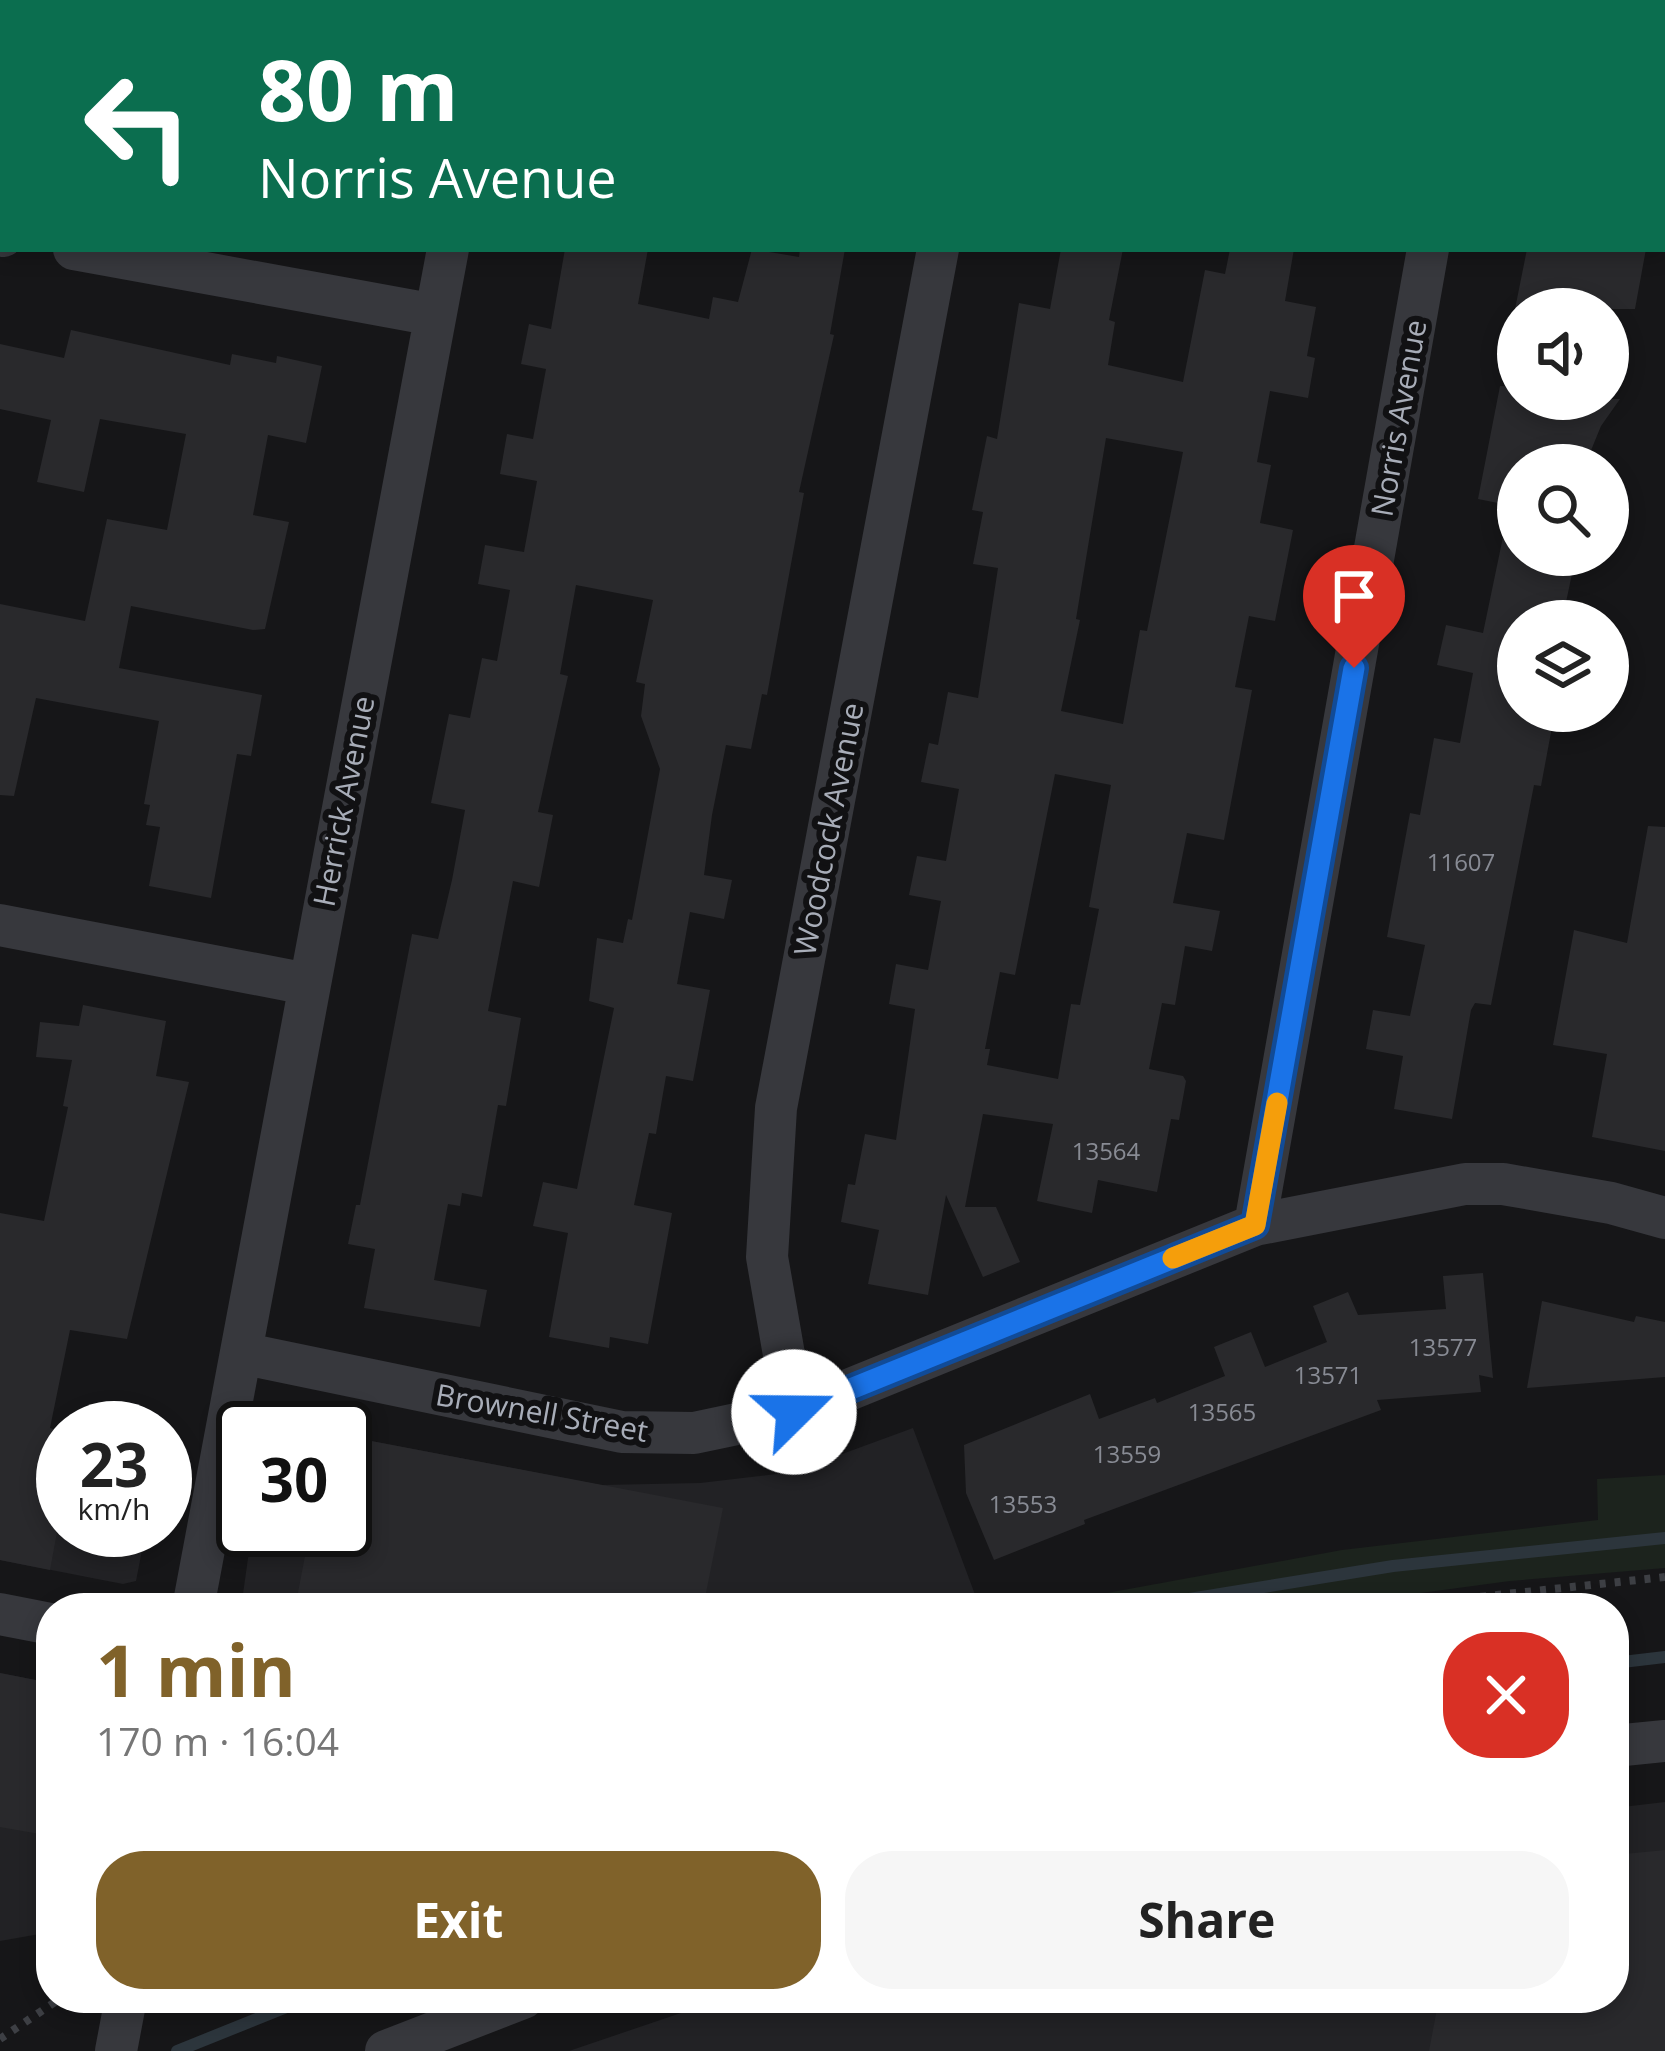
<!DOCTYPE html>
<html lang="en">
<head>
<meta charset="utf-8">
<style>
  body { margin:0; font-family:"Open Sans",sans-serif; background:#f6f6f6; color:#222; height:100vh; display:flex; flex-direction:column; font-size:45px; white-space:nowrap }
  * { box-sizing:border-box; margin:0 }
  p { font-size:39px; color:#767676 }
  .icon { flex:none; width:66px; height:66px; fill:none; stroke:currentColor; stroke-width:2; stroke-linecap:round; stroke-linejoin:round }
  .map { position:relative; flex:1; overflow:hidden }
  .sheet { position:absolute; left:36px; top:1593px; width:1593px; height:420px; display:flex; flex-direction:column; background:#fff; border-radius:48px; box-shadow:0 6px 18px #0003 }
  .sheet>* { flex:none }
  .banner { position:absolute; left:0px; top:0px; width:1665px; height:252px; box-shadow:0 6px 18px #0003; background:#0b6e4f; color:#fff; overflow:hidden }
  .controls { position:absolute; left:1497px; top:288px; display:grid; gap:24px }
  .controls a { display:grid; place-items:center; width:132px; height:132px; border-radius:50%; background:#fff; box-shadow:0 6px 18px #0003; font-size:60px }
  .speed { position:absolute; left:36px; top:1401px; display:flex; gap:24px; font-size:60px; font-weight:700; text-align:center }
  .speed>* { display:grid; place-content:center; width:156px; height:156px; border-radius:50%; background:#fff; box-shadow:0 6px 18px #0003; line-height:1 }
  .speed small { font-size:30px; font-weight:400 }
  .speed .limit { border:6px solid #111; border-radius:18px; background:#fff; color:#111 }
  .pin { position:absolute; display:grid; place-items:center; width:102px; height:102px; color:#fff; margin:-123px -51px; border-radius:50% 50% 50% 0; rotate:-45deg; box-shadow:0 0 12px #0007 }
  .pin .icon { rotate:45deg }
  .me { position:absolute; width:132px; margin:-66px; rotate:68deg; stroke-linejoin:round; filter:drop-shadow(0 0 9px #0008) }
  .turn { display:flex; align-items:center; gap:42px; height:252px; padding:0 60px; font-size:54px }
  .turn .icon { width:156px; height:156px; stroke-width:2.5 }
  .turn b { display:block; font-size:84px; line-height:102px }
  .round { display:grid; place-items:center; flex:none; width:126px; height:126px; border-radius:48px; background:#f6f6f6 }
  .summary { display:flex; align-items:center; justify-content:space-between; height:204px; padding:0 60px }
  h1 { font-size:72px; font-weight:700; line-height:90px; color:#80622a }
  .primary-button { display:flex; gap:24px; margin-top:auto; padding:24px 60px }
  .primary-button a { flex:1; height:138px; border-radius:48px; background:#80622a; color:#fff; font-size:48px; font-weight:700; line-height:138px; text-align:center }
  .primary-button a+a { background:#f6f6f6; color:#222 }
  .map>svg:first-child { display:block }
  .built { fill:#222225 }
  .green { fill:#1c231d }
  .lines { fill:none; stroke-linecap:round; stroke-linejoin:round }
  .stream { stroke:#2c353c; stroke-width:12 }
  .building { fill:#29292c; fill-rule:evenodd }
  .path { stroke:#3d3f44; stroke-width:8; stroke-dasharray:6 9; stroke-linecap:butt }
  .minor { stroke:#37383d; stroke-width:42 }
  .route-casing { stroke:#114b97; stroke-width:30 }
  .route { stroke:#1a73e8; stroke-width:21 }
  .slow { stroke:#f59e0b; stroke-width:21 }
  .labels { text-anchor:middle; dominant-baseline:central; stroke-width:12; stroke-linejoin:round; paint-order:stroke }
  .number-label { font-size:24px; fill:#888b94 }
  .street-label { font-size:30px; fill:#a8adb8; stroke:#111113 }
</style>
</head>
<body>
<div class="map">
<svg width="1665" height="2051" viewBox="0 0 1665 2051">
  <rect width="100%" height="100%" fill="#161618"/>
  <path class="built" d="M913,1428L980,1608H241L252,1530H345V1436L601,1485L700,1483L793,1472Z
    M0,1446L63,1458V1530H146L136,1581L123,1584L0,1560Z
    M0,1673L51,1683V1932L0,1941Z
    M1665,1802V2051H569L725,1998H1614V1808Z"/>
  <path class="green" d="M1665,1475V1568L1510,1581L1309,1608H1025L1342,1550L1598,1520L1597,1479Z"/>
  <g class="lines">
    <path class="stream" d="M1134,1608L1393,1566L1665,1538
      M1614,1663L1665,1657
      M177,2051L309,1998"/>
  </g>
  <path class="building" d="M565,249H648L638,304L709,319L713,297L738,302L752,249L799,257L800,249H845L830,334L834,335L799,492L804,493L767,695L762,694L751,749L726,745L712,815L704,875L732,880L724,919L690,912L677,984L710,990L693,1081L666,1076L656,1134L649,1133L634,1205L672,1213L648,1344L610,1337L609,1348L549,1337L568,1233L533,1226L543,1182L577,1189L614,1008L589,1001L597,938L623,943L628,919L632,920L660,769L641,716L645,684L636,682L653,600L576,585L560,674L568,676L538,812L553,815L539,887L513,881L488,1011L521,1018L506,1106L498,1105L482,1197L462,1193L460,1206L448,1204L434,1280L487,1290L480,1327L364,1308L375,1249L348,1244L356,1205H360L412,934L438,939L452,880L465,810L431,803L449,714L470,718L482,658L497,661L510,590L478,584L485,545L524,552L537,481L500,474L507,434L533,439L546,369L521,364L529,324L551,329Z
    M1061,249H1123L1109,320L1115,322L1108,365L1183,382L1205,270L1225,274L1230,249H1294L1285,301L1316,307L1307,356L1315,358L1308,398L1270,391L1257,462L1271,465L1260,523L1293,530L1275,621L1249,616L1235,687L1252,690L1224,840L1187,833L1173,903L1220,911L1212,951L1185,946L1175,1005L1162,1003L1149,1069L1183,1076L1186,1081L1179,1120L1171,1119L1157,1192L1098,1180L1092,1213L1037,1201L1053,1124L983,1114L965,1207H996L1020,1262L983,1277L946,1195L928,1295L868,1284L879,1230L841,1222L848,1184L855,1185L865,1134L896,1140L915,1009L889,1004L896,964L928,970L941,901L909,895L917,856L946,861L959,789L921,782L929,743L938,745L948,692L978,698L998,568L973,564L983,512L972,510L987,436L997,439L1019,303L1050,309ZM1106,438L1183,452L1147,631L1140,630L1123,724L1061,711L1080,620L1076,619ZM1055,774L1111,785L1089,907L1099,909L1080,1005L1071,1004L1058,1079L987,1065L990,1049H985L1000,972L1015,975Z
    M1527,249H1646L1635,309H1515Z
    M71,330L230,365L232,354L276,363L277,356L322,366L306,443L268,435L253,515L289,522L265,629L253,630L131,606L119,668L262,695L251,756L237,754L211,898L149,886L160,827L146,825L150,805L144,804L159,721L36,698L14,796L0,795V604L85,621L107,519L167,530L186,434L100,419L84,492L37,482L51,420L0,409V344L64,358Z
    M1500,386L1518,387V399H1620L1601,426L1585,465H1518V507L1478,499Z
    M1503,537L1518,539V555H1576L1562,621H1518V711H1555L1541,786L1534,785L1491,1005L1475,1003L1471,1010L1452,1119L1394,1109L1403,1056L1366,1049L1373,1010L1410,1016L1425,945L1387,937L1410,813L1420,815L1434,738L1460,743L1473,673L1437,665L1446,625L1483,633Z
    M1648,826L1665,827V1151L1592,1137L1607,1054L1553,1045L1574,930L1627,943Z
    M83,1005L166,1021L156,1076L189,1082L127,1339L70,1330L50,1428L56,1430L51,1456L63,1458V1500L50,1570L0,1560V1213L44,1221L68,1107L63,1106L72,1060L36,1057L40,1022L79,1026Z
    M1483,1273L1493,1378L1479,1375L1481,1392L1377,1400L1381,1410L1084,1520L1085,1524L994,1560L966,1493L964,1445L1090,1394L1099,1419L1155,1398L1157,1403L1225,1376L1214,1347L1251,1332L1265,1367L1327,1342L1313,1306L1348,1292L1358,1315L1446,1309L1443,1276Z
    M1542,1301L1634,1322L1636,1316L1665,1322V1377L1527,1388Z
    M345,1436L723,1508L703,1608H295L310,1530H345Z
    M0,1673L51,1683V1836L0,1827Z
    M1665,1850V2051H1429L1439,1998H1614V1855Z"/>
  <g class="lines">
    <path class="path" d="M1376,1608L1665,1577
      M0,2039L61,1998"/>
    <path class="minor" d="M494,3L495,0
      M984,3V0
      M1472,3L1473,0
      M0,235L3,236
      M74,249L435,315
      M0,925L308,984
      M1255,1225L1428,249
      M241,1353L622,1432L694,1433L794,1412L1255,1225L1465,1184H1503L1611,1203L1665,1218
      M794,1412L767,1257L776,1108L938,249
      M193,1608L448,249
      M0,1614L51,1624
      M1614,1746L1665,1741
      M116,2051L126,1998
      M386,2051L523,1998"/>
  </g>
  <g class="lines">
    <g class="route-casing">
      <path id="route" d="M794,1412L1255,1225L1354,668"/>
    </g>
    <use href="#route" class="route"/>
    <path class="slow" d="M1173,1258L1255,1225L1277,1103"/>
  </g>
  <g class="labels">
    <g class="number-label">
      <text x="1461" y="861">11607</text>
      <text x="1106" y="1150">13564</text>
      <text x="1443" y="1346">13577</text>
      <text x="1328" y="1374">13571</text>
      <text x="1222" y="1411">13565</text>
      <text x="1127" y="1453">13559</text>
      <text x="1023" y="1503">13553</text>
    </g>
    <g class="street-label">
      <text transform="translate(1398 418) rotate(-80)">Norris Avenue</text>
      <text transform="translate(343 801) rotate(-79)">Herrick Avenue</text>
      <text transform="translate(828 829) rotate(-79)">Woodcock Avenue</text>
      <text transform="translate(542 1412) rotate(10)">Brownell Street</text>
    </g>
  </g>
</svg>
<div class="controls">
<a><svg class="icon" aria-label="sound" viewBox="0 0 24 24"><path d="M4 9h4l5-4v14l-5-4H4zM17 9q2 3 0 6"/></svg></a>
<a><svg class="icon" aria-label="search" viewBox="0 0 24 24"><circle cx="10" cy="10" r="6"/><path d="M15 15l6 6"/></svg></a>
<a><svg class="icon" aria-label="layers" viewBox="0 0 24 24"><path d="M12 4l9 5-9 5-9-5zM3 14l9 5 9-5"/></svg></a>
</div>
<div class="speed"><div>23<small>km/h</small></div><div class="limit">30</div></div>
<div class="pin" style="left:1354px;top:668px;background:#d93025"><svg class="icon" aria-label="arrive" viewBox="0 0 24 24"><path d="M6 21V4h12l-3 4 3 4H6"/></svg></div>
<svg class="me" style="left:794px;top:1412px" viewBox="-20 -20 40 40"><circle r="19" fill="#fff"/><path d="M0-13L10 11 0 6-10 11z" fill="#1a73e8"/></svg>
<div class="banner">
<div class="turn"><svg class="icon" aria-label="left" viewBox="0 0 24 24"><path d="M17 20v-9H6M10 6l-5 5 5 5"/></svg><div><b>80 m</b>Norris Avenue</div></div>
</div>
<section class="sheet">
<div class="summary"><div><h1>1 min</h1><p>170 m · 16:04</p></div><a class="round" style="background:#d93025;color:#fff"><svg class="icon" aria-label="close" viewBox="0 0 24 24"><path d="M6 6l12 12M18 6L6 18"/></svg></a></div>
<div class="primary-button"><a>Exit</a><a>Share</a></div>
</section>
</div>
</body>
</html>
